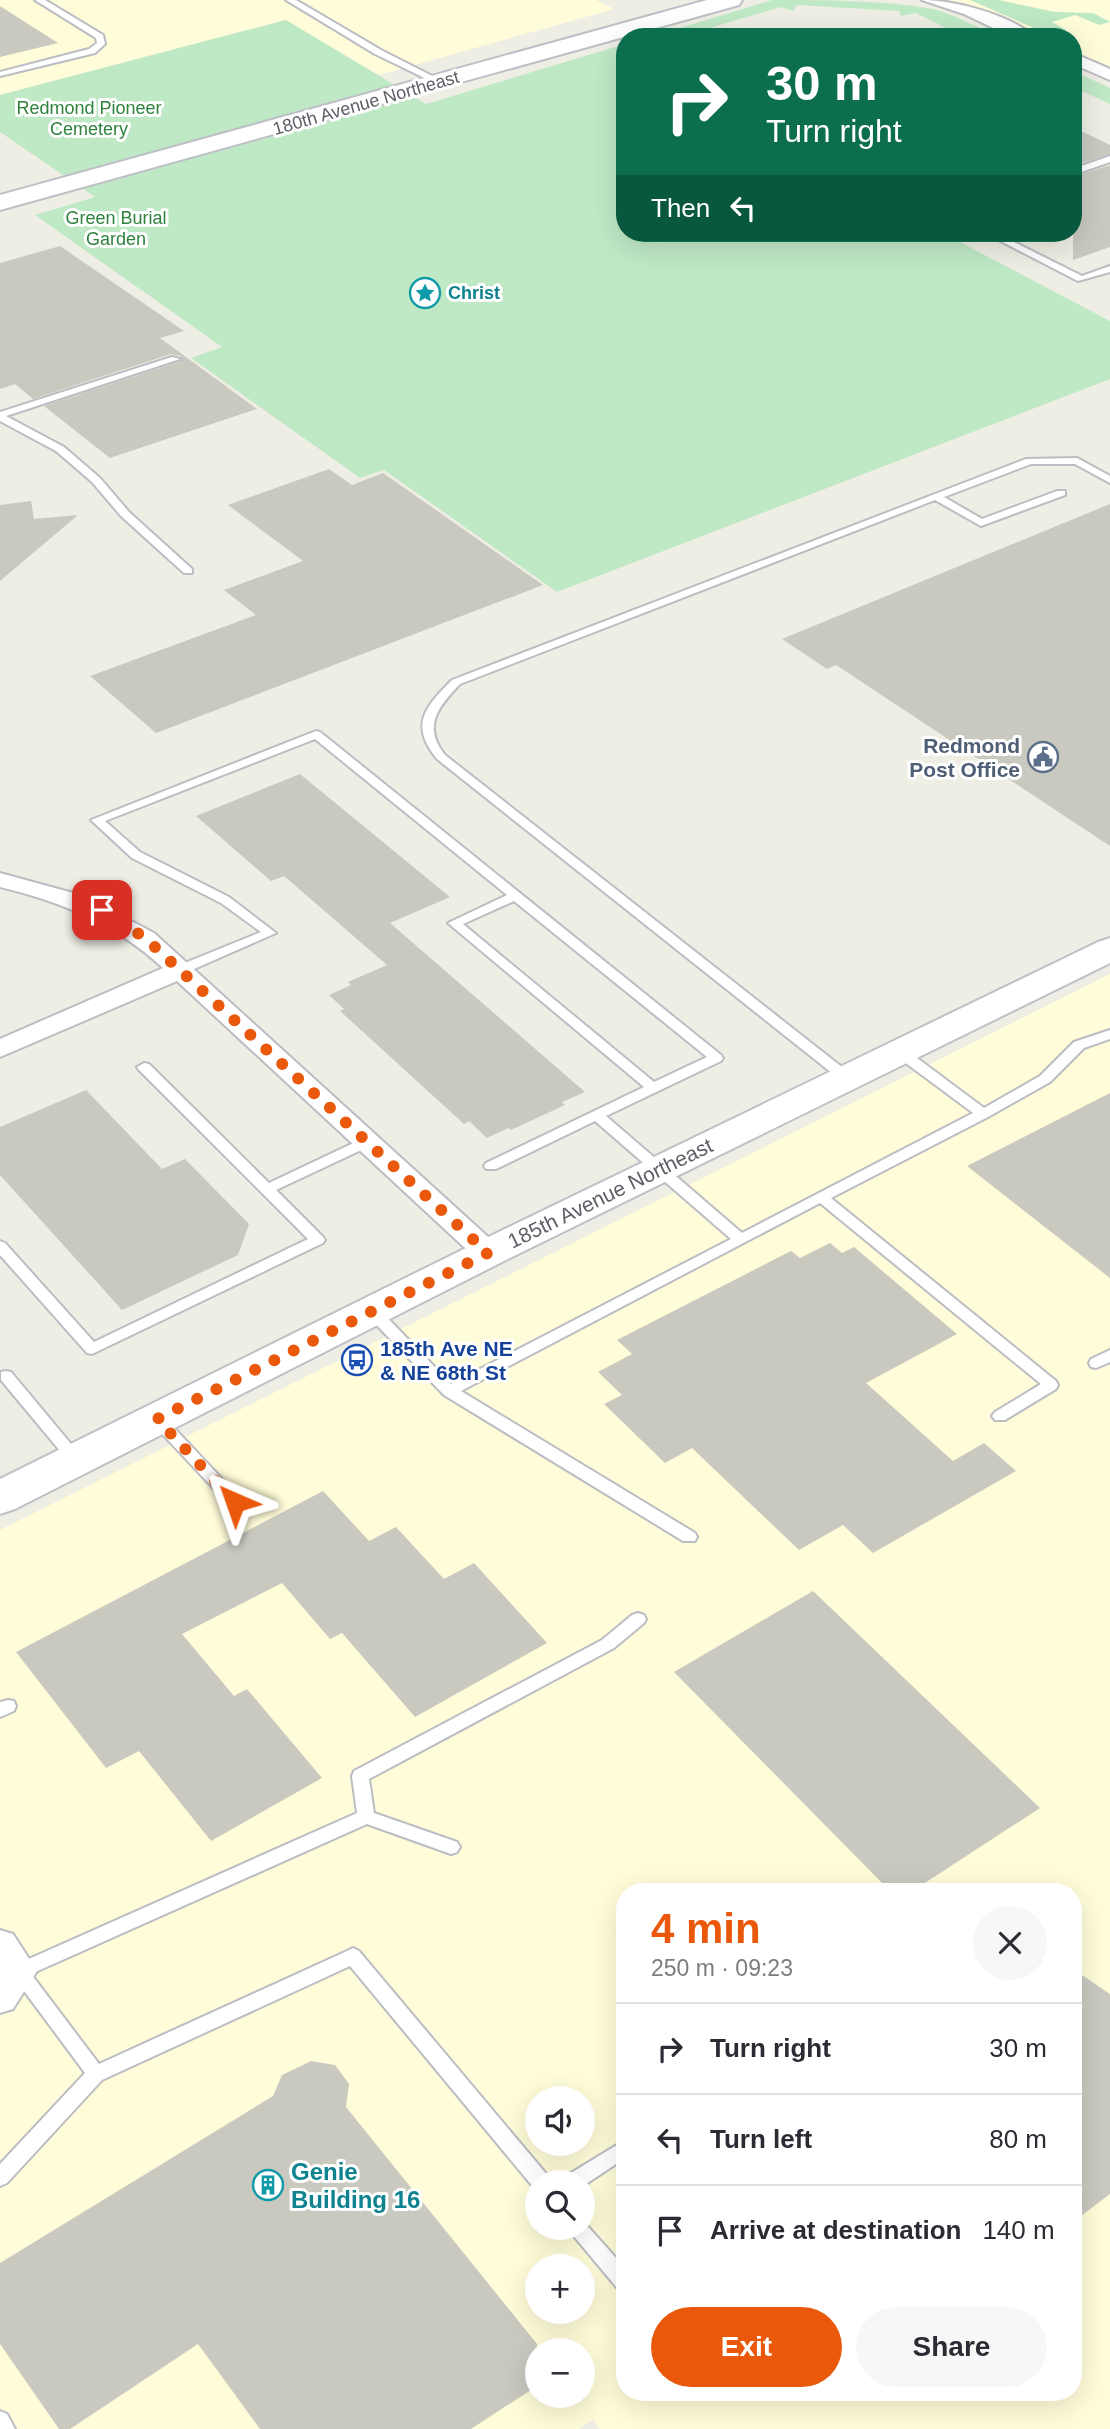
<!DOCTYPE html>
<html lang="en">
<head>
<meta charset="utf-8">
<style>
  body { margin:0; font-family:Arial,sans-serif; background:#f7f7f7; color:#2b2b33; height:100vh; display:flex; flex-direction:column; font-size:26px; white-space:nowrap }
  * { box-sizing:border-box; margin:0 }
  p { font-size:23px; color:#7c7c81 }
  .icon { flex:none; width:38px; height:38px; fill:none; stroke:currentColor; stroke-width:2; stroke-linecap:round; stroke-linejoin:round }
  .map { position:relative; flex:1; overflow:hidden }
  .drawer { position:absolute; left:616px; top:1883px; width:466px; height:518px; display:flex; flex-direction:column; background:#fff; border-radius:28px; box-shadow:0 7px 28px #0002 }
  .drawer>* { flex:none }
  .banner { position:absolute; left:616px; top:28px; width:466px; height:214px; border-radius:28px; box-shadow:0 7px 28px #0002; background:#0b6e4f; color:#fff; overflow:hidden }
  .controls { position:absolute; left:525px; top:2086px; display:grid; gap:14px }
  .controls a { display:grid; place-items:center; width:70px; height:70px; border-radius:50%; background:#fff; box-shadow:0 7px 28px #0002; font-size:35px }
  .pin { position:absolute; display:grid; place-items:center; width:60px; height:60px; color:#fff; margin:-30px; border-radius:14px; box-shadow:0 4px 10px #0006 }
  .me { position:absolute; width:77px; margin:-38px; rotate:317deg; stroke-linejoin:round; filter:drop-shadow(0 0 5px #0008) }
  .turn { display:flex; align-items:center; gap:24px; height:147px; padding:0 35px; font-size:32px }
  .turn .icon { width:91px; height:91px; stroke-width:2.5 }
  .turn b { display:block; font-size:49px; line-height:60px }
  .then { display:flex; align-items:center; height:66px; padding:0 35px; background:#0003; gap:14px; font-size:26px }
  .round { display:grid; place-items:center; flex:none; width:74px; height:74px; border-radius:37px; background:#f7f7f7 }
  .head { display:flex; align-items:center; justify-content:space-between; height:119px; padding:0 35px }
  h1 { font-size:42px; font-weight:700; line-height:52px; color:#ea580c }
  .action { display:flex; gap:14px; margin-top:auto; padding:14px 35px }
  .action a { flex:1; height:80px; border-radius:42px; background:#ea580c; color:#fff; font-size:28px; font-weight:700; line-height:80px; text-align:center }
  .action a+a { background:#f7f7f7; color:#2b2b33 }
  ul { padding:0; list-style:none }
  li { display:flex; align-items:center; gap:21px; height:91px; padding:0 35px; border-top:2px solid #e1e1e2 }
  li div { flex:1 }
  li b { display:block; font-size:26px }
  li em { font-style:normal }
  .map>svg:first-child { display:block }
  .commercial { fill:#fffcd9; fill-rule:evenodd }
  .green { fill:#bfe8c5 }
  .building { fill:#cac9c0 }
  .lines { fill:none; stroke-linecap:round; stroke-linejoin:round }
  .lane-casing { stroke:#bbbdc3; stroke-width:4 }
  .street-casing { stroke:#bbbdc3; stroke-width:4 }
  .secondary-casing { stroke:#bec0c8; stroke-width:4 }
  .lane { fill:#fff; fill-rule:evenodd }
  .street { fill:#fff; fill-rule:evenodd }
  .secondary { fill:#fff; fill-rule:evenodd }
  .route { stroke:#ea580c; stroke-width:12; stroke-dasharray:0 21.6 }
  .labels { text-anchor:middle; dominant-baseline:central; stroke-width:6; stroke-linejoin:round; paint-order:stroke }
  .far-street-label { font-size:18px; fill:#5c5f65; stroke:#fff }
  .far-park-label { font-size:18px; fill:#2f823e; stroke:#fff }
  .far-culture-label { font-size:18px; font-weight:bold; fill:#0d838f; stroke:#fff; text-anchor:start }
  .service-label { font-size:21px; font-weight:bold; fill:#4e5e75; stroke:#fff; text-anchor:end }
  .street-label { font-size:21px; fill:#5c5f65; stroke:#fff }
  .transit-label { font-size:21px; font-weight:bold; fill:#164399; stroke:#fff; text-anchor:start }
  .near-culture-label { font-size:24px; font-weight:bold; fill:#0d838f; stroke:#fff; text-anchor:start }
</style>
</head>
<body>
<div class="map">
<svg width="1110" height="2429" viewBox="0 0 1110 2429">
  <rect width="100%" height="100%" fill="#efeee4"/>
  <path class="commercial" d="M0,0H596L614,9L379,75L285,20L0,95Z
    M939,0H1110V73L1073,57V37H1027Z
    M1110,974V2429H600L593,2420L579,2429H0V1530ZM625,1892H1073V2392H625ZM537,2098H583V2144H537ZM537,2182H583V2228H537ZM537,2266H583V2312H537ZM537,2350H583V2396H537Z"/>
  <path class="green" d="M772,0C825,0 882,0 933,9C955,15 977,27 998,37H965L916,13L901,16L899,11L797,5L793,11L781,7L679,37H650Z
    M970,0H999L1055,12L1093,13L1110,22L1099,25L1075,15L1052,22L1066,30L1050,35Z
    M286,20L426,104L625,44V233H959L956,240L1110,321V379L557,592L384,470L360,478L191,358L222,347L35,215L95,197L0,132V95Z
    M1073,71L1110,88V104L1073,87Z"/>
  <path class="building" d="M0,6L58,43L0,57Z
    M1073,127L1110,145V154L1073,166Z
    M1110,165V247L1073,260V177Z
    M60,246L184,331L160,338L257,409L110,458L44,406L181,361V356L171,354L33,399L15,384L0,389V263Z
    M329,469L352,485L383,473L543,585L156,733L90,676L256,615L224,590L303,561L228,505Z
    M31,501L34,519L78,515L0,581V505Z
    M1110,504V846L836,665L827,669L782,639Z
    M300,774L450,897L390,923L585,1092L562,1102L565,1105L511,1130L508,1128L487,1138L469,1121L464,1124L340,1011L344,1009L329,995L351,985L348,982L387,965L284,876L271,881L196,816Z
    M86,1090L162,1169L185,1159L249,1224L238,1255L122,1310L0,1175V1127Z
    M1110,1093V1278L967,1166Z
    M830,1243L842,1253L854,1247L957,1334L866,1383L953,1461L984,1443L1016,1471L873,1553L843,1525L799,1550L692,1448L665,1463L604,1404L622,1395L598,1372L632,1354L617,1340L791,1251L800,1258Z
    M323,1491L369,1541L396,1527L444,1579L474,1563L547,1643L415,1717L342,1633L330,1639L282,1583L182,1634L234,1696L247,1689L322,1778L211,1841L139,1751L106,1768L16,1652Z
    M813,1591L1040,1808L911,1892H891L674,1672Z
    M1073,1969L1110,1994V2194L1073,2222Z
    M311,2061L335,2065L349,2084L346,2107L537,2344V2386L471,2429H260L198,2344L70,2429H59L0,2344V2263L273,2096L282,2075Z"/>
  <g class="lines">
    <g class="lane-casing">
      <path id="lane" d="M35,0H45L103,35L105,44L95,53L0,76V72L89,49L97,43L96,38Z
        M286,0H296L381,50L444,82L437,84L375,54Z
        M1110,156V162L1073,175V169Z
        M985,233H996L1082,276L1110,266V272L1078,281Z
        M172,357L180,359L6,416L64,447L100,478L129,512L192,569V573H184L121,516L92,482L56,451L0,421V412Z
        M1077,458L1110,476V483L1075,464H1031L944,497L982,519L1057,491H1065V495L981,526L935,500L460,684C438,707 422,726 445,755L852,1075L854,1078L852,1081H842L437,759C409,725 425,707 452,680L1026,459Z
        M316,731L320,732L721,1055L723,1058L721,1061L606,1116L742,1233L973,1113L895,1055L893,1052L895,1049H905L984,1108L1040,1076L1074,1042L1110,1030V1039L1084,1048L1050,1082L988,1117L831,1198L1056,1381L1058,1385L1056,1389L1005,1420H995L992,1416L995,1412L1041,1384L820,1203L461,1391L695,1533L697,1537L695,1541H683L444,1395L367,1315L365,1311L367,1307H377L451,1384L731,1239L595,1121L496,1169H486L484,1166L486,1163L644,1087L448,923L507,895L315,739L105,821L140,852L229,897L276,933L185,973H175L174,970L175,967L261,932L221,903L132,858L91,820ZM514,901L707,1057L654,1082L463,924Z
        M144,1063L149,1064L269,1183L364,1138L369,1137L376,1141L374,1144L276,1190L323,1237L325,1240L323,1243L92,1354L87,1353L0,1255V1241L5,1243L94,1342L308,1239L139,1070L137,1067Z
        M1110,1350V1362L1096,1368L1091,1367L1089,1363L1091,1359Z
        M6,1371L11,1372L81,1456L84,1460L81,1464H71L1,1380V1372Z
        M157,1414L162,1415L240,1498L243,1502L240,1506H230L152,1423L149,1419L152,1415Z
        M638,1613L644,1615L646,1619L644,1623L614,1648L369,1779L374,1813L457,1842L460,1847L457,1852L451,1854L367,1824L31,1974L99,2064L347,1951L353,1948L359,1951L548,2176L550,2182H537V2189L534,2188L350,1966L102,2080L7,2183L0,2186V2164L85,2073L13,1976L10,1971L13,1966L357,1813L352,1776L354,1771L602,1640L632,1615Z
        M8,1700L14,1701L16,1706L14,1711L0,1717V1702Z
        M625,2140V2158L583,2186V2182H564L566,2176Z
        M583,2221L625,2268V2292L618,2289L572,2234L570,2228H583Z
        M0,2411L7,2414L15,2429H0Z"/>
    </g>
    <g class="street-casing">
      <path id="street" d="M922,0C953,0 1012,15 1034,37H1012L964,14Z
        M1073,53L1110,69V80L1073,64Z
        M0,873L84,896L154,933L498,1246L502,1253L498,1260L488,1263L478,1260L177,981L0,1057V1039L163,968C116,924 62,902 0,887Z
        M0,1930L13,1934L37,1971L13,2009L0,2013Z"/>
    </g>
    <g class="secondary-casing">
      <path id="secondary" d="M707,0H742L739,5L0,210V195Z
        M1110,938V963L502,1262L15,1509L0,1514V1479L474,1244L1098,942Z"/>
    </g>
    <use href="#lane" class="lane"/>
    <use href="#street" class="street"/>
    <use href="#secondary" class="secondary"/>
  </g>
  <g class="lines">
    <path class="route" d="M102,910L145,938L488,1253L157,1419L235,1502"/>
  </g>
  <defs>
    <g id="sight-ring" transform="scale(1.575)"><circle r="9.5" fill="#fff" stroke="#0f9aa8" stroke-width="1.5"/><path d="M0-6L1.8-2.2L6-1.7L2.9 1.2L3.7 5.4L0 3.3L-3.7 5.4L-2.9 1.2L-6-1.7L-1.8-2.2Z" fill="#0f9aa8"/></g>
    <g id="civic-ring" transform="scale(1.575)"><circle r="9.5" fill="#fff" stroke="#5c6f8a" stroke-width="1.5"/><path d="M-.6-6.5H3V-4.5H.6V-3L4-1V1h2V6H-6V1h2V-1L-.6-3ZM-1.2 2.5V6h2.4V2.5Z" fill="#5c6f8a"/></g>
    <g id="bus-ring" transform="scale(1.575)"><circle r="9.5" fill="#fff" stroke="#1a4fb4" stroke-width="1.5"/><path d="M-5-6H5V4H4V6H2V4H-2V6H-4V4H-5ZM-3.5-4V0h7V-4ZM-3.5 1.2v1.5H-2V1.2ZM2 1.2v1.5H3.5V1.2Z" fill="#1a4fb4"/></g>
    <g id="building-ring" transform="scale(1.575)"><circle r="9.5" fill="#fff" stroke="#0f9aa8" stroke-width="1.5"/><path d="M-4-6H4V6H1V3H-1V6H-4ZM-2.5-4.3h1.7v1.8h-1.7ZM.8-4.3h1.7v1.8H.8ZM-2.5-1h1.7V.8h-1.7ZM.8-1h1.7V.8H.8Z" fill="#0f9aa8"/></g>
  </defs>
  <g fill-rule="evenodd">
    <use href="#sight-ring" x="425" y="293"/>
    <use href="#civic-ring" x="1043" y="757"/>
    <use href="#bus-ring" x="357" y="1360"/>
    <use href="#building-ring" x="268" y="2185"/>
  </g>
  <g class="labels">
    <g class="far-street-label">
      <text transform="translate(366 103) rotate(-16)">180th Avenue Northeast</text>
    </g>
    <g class="far-park-label">
      <text x="89" y="108">Redmond Pioneer<tspan x="89" dy="21">Cemetery</tspan></text>
      <text x="116" y="218">Green Burial<tspan x="116" dy="21">Garden</tspan></text>
    </g>
    <g class="far-culture-label">
      <text x="448" y="293">Christ</text>
    </g>
    <g class="service-label">
      <text x="1020" y="745">Redmond<tspan x="1020" dy="24">Post Office</tspan></text>
    </g>
    <g class="street-label">
      <text transform="translate(610 1193) rotate(-26)">185th Avenue Northeast</text>
    </g>
    <g class="transit-label">
      <text x="380" y="1348">185th Ave NE<tspan x="380" dy="24">&amp; NE 68th St</tspan></text>
    </g>
    <g class="near-culture-label">
      <text x="291" y="2171">Genie<tspan x="291" dy="28">Building 16</tspan></text>
    </g>
  </g>
</svg>
<div class="controls">
<a><svg class="icon" aria-label="sound" viewBox="0 0 24 24"><path d="M4 9h4l5-4v14l-5-4H4zM17 9q2 3 0 6"/></svg></a>
<a><svg class="icon" aria-label="search" viewBox="0 0 24 24"><circle cx="10" cy="10" r="6"/><path d="M15 15l6 6"/></svg></a>
<a>+</a>
<a>−</a>
</div>
<div class="pin" style="left:102px;top:910px;background:#d93025"><svg class="icon" aria-label="arrive" viewBox="0 0 24 24"><path d="M6 21V4h12l-3 4 3 4H6"/></svg></div>
<svg class="me" style="left:235px;top:1502px" viewBox="-20 -20 40 40"><path d="M0-17L14 15 0 8-14 15z" fill="#ea580c" stroke="#fff" stroke-width="4"/></svg>
<div class="banner">
<div class="turn"><svg class="icon" aria-label="right" viewBox="0 0 24 24"><path d="M7 20v-9h11M14 6l5 5-5 5"/></svg><div><b>30 m</b>Turn right</div></div>
<div class="then">Then<svg class="icon" aria-label="left" viewBox="0 0 24 24"><path d="M17 20v-9H6M10 6l-5 5 5 5"/></svg></div>
</div>
<section class="drawer">
<div class="head"><div><h1>4 min</h1><p>250 m · 09:23</p></div><a class="round"><svg class="icon" aria-label="close" viewBox="0 0 24 24"><path d="M6 6l12 12M18 6L6 18"/></svg></a></div>
<ul>
<li><svg class="icon" aria-label="right" viewBox="0 0 24 24"><path d="M7 20v-9h11M14 6l5 5-5 5"/></svg><div><b>Turn right</b></div><em>30 m</em></li>
<li><svg class="icon" aria-label="left" viewBox="0 0 24 24"><path d="M17 20v-9H6M10 6l-5 5 5 5"/></svg><div><b>Turn left</b></div><em>80 m</em></li>
<li><svg class="icon" aria-label="arrive" viewBox="0 0 24 24"><path d="M6 21V4h12l-3 4 3 4H6"/></svg><div><b>Arrive at destination</b></div><em>140 m</em></li>
</ul>
<div class="action"><a>Exit</a><a>Share</a></div>
</section>
</div>
</body>
</html>
